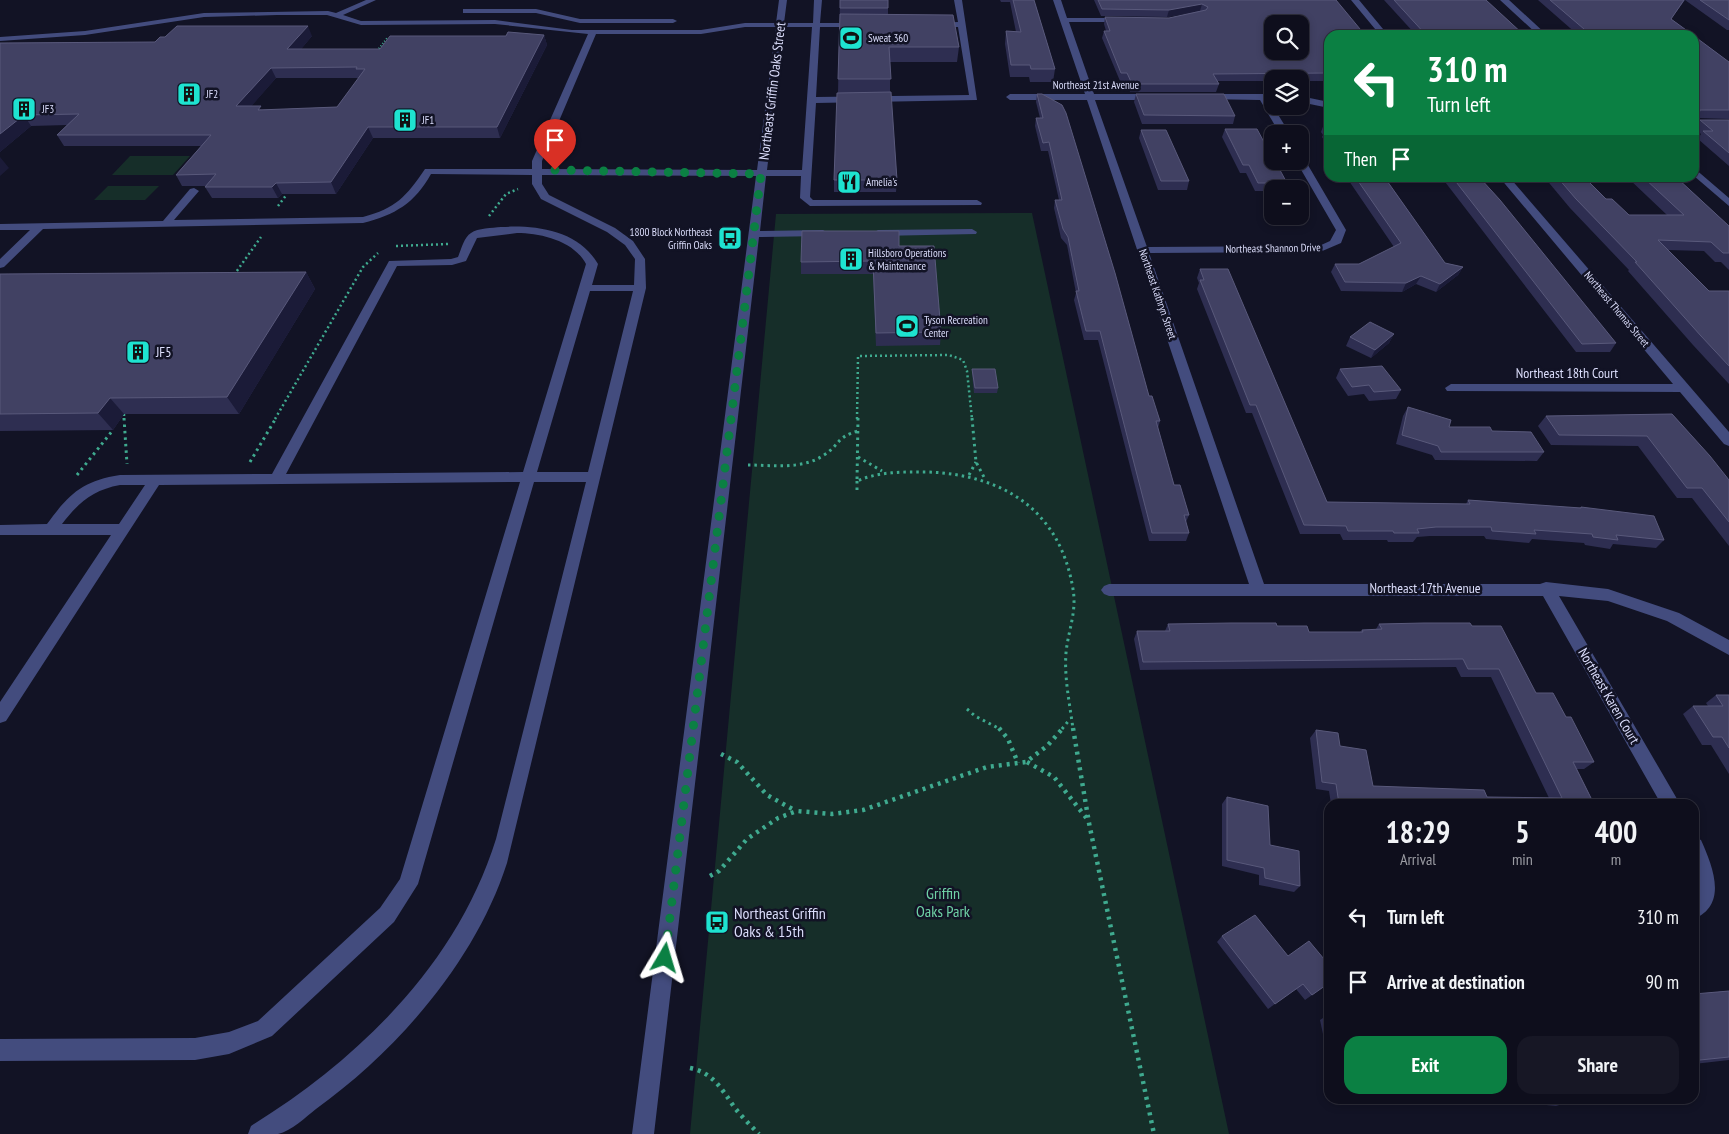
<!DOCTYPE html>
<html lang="en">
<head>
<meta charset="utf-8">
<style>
  body { margin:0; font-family:"PT Sans Narrow",sans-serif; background:#171725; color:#f1f3f6; height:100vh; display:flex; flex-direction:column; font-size:19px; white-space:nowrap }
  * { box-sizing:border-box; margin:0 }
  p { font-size:16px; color:#9b9ca3 }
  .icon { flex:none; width:28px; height:28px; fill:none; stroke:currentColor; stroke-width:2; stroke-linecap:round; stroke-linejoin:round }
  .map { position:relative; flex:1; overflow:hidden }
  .details { position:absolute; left:1324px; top:799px; width:375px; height:305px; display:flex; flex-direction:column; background:#0e0e1c; border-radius:15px; box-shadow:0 2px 8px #0003,0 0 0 1px #2e2e3b }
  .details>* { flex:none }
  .top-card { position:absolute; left:1324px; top:30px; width:375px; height:152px; border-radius:15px; box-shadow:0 2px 8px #0003,0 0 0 1px #2e2e3b; background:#0b8043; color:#fff; overflow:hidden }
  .fabs { position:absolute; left:1264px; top:15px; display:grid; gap:10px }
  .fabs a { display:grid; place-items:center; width:45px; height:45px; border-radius:10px; background:#0e0e1c; box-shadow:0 2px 8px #0003,0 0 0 1px #2e2e3b; font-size:25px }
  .pin { position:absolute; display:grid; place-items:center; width:42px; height:42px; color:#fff; margin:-51px -21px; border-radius:50% 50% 50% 0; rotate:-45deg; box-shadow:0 0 5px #0007 }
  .pin .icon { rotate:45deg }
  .me { position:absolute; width:55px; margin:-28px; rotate:7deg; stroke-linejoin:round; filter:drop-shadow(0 0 4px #0008) }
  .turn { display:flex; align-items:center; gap:18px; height:105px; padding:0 20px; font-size:22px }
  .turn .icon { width:65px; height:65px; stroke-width:2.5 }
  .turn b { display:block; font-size:35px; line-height:42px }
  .then { display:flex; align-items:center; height:48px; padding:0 20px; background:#0003; gap:10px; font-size:19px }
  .eta { display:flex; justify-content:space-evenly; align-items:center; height:85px; text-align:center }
  .eta b { font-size:30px; font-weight:700; line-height:35px }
  .action { display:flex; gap:10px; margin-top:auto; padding:10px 20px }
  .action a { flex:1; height:58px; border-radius:15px; background:#0b8043; color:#fff; font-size:20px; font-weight:700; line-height:58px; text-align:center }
  .action a+a { background:#171725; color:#f1f3f6 }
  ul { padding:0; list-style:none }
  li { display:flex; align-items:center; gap:15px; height:65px; padding:0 20px }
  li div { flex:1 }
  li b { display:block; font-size:19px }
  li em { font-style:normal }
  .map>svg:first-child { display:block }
  .green { fill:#162e29 }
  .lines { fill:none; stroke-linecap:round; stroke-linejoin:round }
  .path-far3 { stroke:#3faa8f; stroke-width:2; stroke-dasharray:1 2; stroke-linecap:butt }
  .path-far2 { stroke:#3faa8f; stroke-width:2.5; stroke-dasharray:2 3; stroke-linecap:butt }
  .path-far1 { stroke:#3faa8f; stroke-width:3; stroke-dasharray:2.5 4; stroke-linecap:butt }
  .path { stroke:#3faa8f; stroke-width:4.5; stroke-dasharray:3 5; stroke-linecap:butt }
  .minor { fill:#434c7e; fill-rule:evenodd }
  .wall { fill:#2e2e51; fill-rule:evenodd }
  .shaded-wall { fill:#1b1b38 }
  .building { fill:#414163; stroke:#59597b; fill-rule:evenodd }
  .route { stroke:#0b8043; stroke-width:9; stroke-dasharray:0 16.2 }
  .labels { text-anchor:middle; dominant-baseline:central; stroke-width:5; stroke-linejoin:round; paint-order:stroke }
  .far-poi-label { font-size:11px; fill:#dbddfb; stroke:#121325; text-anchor:start }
  .far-street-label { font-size:11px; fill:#dbddfb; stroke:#121325 }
  .street-label { font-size:14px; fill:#dbddfb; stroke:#121325 }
  .poi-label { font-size:14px; fill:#dbddfb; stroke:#121325; text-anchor:start }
  .near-park-label { font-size:16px; fill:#6fd2a6; stroke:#121325 }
  .near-poi-label { font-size:16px; fill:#dbddfb; stroke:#121325; text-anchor:start }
</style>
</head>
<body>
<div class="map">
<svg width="1729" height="1134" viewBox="0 0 1729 1134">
  <rect width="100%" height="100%" fill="#121325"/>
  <path class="green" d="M130,156H190L173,175H112Z
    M108,186H159L145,200H94Z
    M1032,213L1229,1134H690L776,214Z"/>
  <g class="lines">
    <path class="path-far3" d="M377,51L388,37"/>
    <path class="path-far2" d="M278,206L287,194
      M489,216L506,194L518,189
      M396,246L449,244
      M234,275L261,237
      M124,414V419
      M275,419L363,267L378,253
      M857,419L858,356L949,355L963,360L967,371L972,419"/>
    <path class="path-far1" d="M124,418L127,464
      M858,418L857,481C881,471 903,472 928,472C1005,475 1060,511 1073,589C1077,612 1068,631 1066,653C1064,678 1070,705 1073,729
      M972,418L976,462L985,479
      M858,457L882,471
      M250,462L276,418
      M748,465C773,465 802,470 824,455C840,445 836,437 858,431
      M77,475L113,430
      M969,475L976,462
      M857,481V493
      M967,709L975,716L1000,729
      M1062,729L1070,719"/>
    <path class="path" d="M999,728L1008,739L1018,763
      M1073,728L1089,823L1154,1134
      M721,754L737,762L767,795L796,811
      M1027,762L1054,777L1088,820
      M710,876L719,871L747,839L778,818L797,811L832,814L863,810L987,767L1026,762L1047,746L1063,728
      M690,1068C714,1073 722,1090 735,1108C742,1117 751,1126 759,1134"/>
    <path class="minor" d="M366,0H376L343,15L361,21L495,20L572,30H701L745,23H776L779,0H787L784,23H813L814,0H822L820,23H859L863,25L859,27H820L816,97L969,95L958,27H934L930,25L934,23L958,22L954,0H962L977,100L816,103L810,197L813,200H977L982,203L981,205L810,206L800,198L801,176H766L760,231L823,230L828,233L823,236L759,237L654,1134H632L756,176L542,175V184L549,195L615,228L633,241L645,259L646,288L507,863C476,960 398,1050 316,1109C306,1117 291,1131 278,1134C269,1134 257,1134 248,1134L251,1126C360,1058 457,964 496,839L586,482H534L418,884L394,922L272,1036L229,1054L195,1060L0,1061V1039L195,1038L229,1032L258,1021L380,908L400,879L520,482L159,485L6,721L0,723V702L111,535H0V525L47,524C69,494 82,481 120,475L272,474L389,261L451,259L458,257C461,250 464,237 471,233C478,228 492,228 501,227C536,225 578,230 598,264L592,285H634L635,259L625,245L607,232L541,199L532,184V175L431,174C415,203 395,215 363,223L43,229L4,267L0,268V259L30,230H0V224L163,221L190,189L194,188L199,191L174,220L363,217C396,208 406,197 425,169H532V161L588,34L495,24L361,25L327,15H277L204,17L85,35L0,41V37L85,31L204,13L328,11L336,13ZM745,27H776L757,170L542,169V161L596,34H701ZM784,27H812L802,170H767ZM517,233C541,233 574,241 586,264L523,472L286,474L397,266L452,265L466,261L477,238ZM590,291H633L588,472H537ZM120,485H145L119,524H62C79,502 93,490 120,485Z
      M1053,0H1061L1067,18H1124L1128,20L1124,22H1069L1094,94H1156L1160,97L1156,100H1095L1147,247L1319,246L1330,241L1336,230L1296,161H1300V157L1305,160L1346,230L1341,243L1320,252L1149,253L1264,584H1540L1546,582L1608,589L1679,613L1729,640V655L1667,621L1608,601L1559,596L1680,804H1661L1543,596H1109L1104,594L1101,590L1104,586L1109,584H1249L1087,100H1010L1006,97L1010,94H1085Z
      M1351,0H1359L1388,35H1380Z
      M1500,0H1509L1547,35H1538Z
      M466,9H536L580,19H673L677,21L673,23H580L536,13H463V9Z
      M1207,94H1272V100H1269L1290,134H1280L1260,100L1204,99V95Z
      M1300,96L1329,102V108L1300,102Z
      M1694,120H1729V126H1694Z
      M1694,168L1729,198V206L1694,176Z
      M1500,178H1510L1729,432V446L1724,444L1680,392L1447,391L1445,388L1451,384H1673Z
      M972,229L977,232L976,234L878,236L873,233L878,230Z
      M1694,837L1701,840C1712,865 1729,904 1694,919V895L1696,893Z"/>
  </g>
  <path class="wall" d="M840,0L888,8V15L959,47L957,62H890V92L897,180L896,192H834V180L838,92Z
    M1000,0H1034L1055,69L1053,82H1030L1029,77H1010L1005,44L1006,31L1016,32L1010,2H1001Z
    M1094,0H1336L1329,35V81H1300V79H1272V81H1217L1219,84L1216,92H1130L1126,81H1120L1102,38L1104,31H1106L1104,24L1105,17L1169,18L1194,12L1167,17L1101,16Z
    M1384,0H1486L1524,35H1416Z
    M1538,0H1729V30H1727L1685,0L1671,19L1693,35H1578Z
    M544,35L547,45L500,138H373L336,194H282L278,198H212L205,187L207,186H182L176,175L201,146H64L57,135L67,125L31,126L0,152V43L155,42L312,36L301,49H380ZM276,78H359L337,107L262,110L251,106Z
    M1694,36L1729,62V119L1698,118L1694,124Z
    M1037,94L1149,396L1160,421L1158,428L1174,485L1189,515L1186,522L1189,533L1186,541H1149L1098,340H1084L1074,300L1076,293L1067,245L1061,238L1054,208L1055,200H1059L1048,151H1041L1035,126L1036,118H1040L1036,102Z
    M1136,94L1235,116L1233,124H1142L1134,102Z
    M1700,120H1729V166L1698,139L1701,134L1694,128Z
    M1324,124H1329V148L1322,137L1323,135L1321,132Z
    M1225,129L1287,183L1284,189H1272V191H1255L1246,173H1240L1222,137Z
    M1141,130L1189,181L1187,190H1158L1139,138Z
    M1347,178H1385L1445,263L1463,267L1458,275L1436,292L1416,284L1402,292L1341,291L1331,272L1335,264H1359L1394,247Z
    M1442,178H1480L1616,343L1610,352H1576Z
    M1545,178H1585L1606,199L1629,215H1667L1628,178H1677L1729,226V270L1721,262H1715L1704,251L1668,250L1709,291H1729V384L1693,345L1628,271L1629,270L1570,208Z
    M899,246L941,332L940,345L876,346L873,274H801V262Z
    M1200,269L1327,502L1466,504L1468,500L1579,508L1581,507L1664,540L1656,548L1613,544L1610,549L1585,545L1584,543L1532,539L1529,543L1486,539L1484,536H1430L1417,537L1413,542H1388L1387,540H1343L1340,534H1300L1252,413H1246L1197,289L1199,283L1197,278Z
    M306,272L315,289L239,414H124L113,430L0,431V274Z
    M1394,334L1389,343L1371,358L1346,346L1350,337Z
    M972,369L998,388L997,393H974L972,373Z
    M1340,369L1401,390L1396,399L1369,401L1364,394L1348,396L1336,378Z
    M1408,407L1449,427L1492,431L1544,452L1537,461L1435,460L1432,455L1396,444L1403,416Z
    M1672,414L1729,480V546L1692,498H1677L1638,446L1551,445L1538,426L1546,416Z
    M1168,624L1277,626L1309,632H1360L1362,630L1376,629L1379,624L1472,626L1536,693L1566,717L1594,762L1584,769H1577L1594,804H1331L1329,791L1316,789L1310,738L1316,730L1340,746L1373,786L1487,797L1549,798L1491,677H1461L1456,667L1140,670L1134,639L1137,631H1165Z
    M1716,695H1729V774L1711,745H1702L1683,714L1693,706H1708L1706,703Z
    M1227,797L1270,845L1300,886L1294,892L1259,885V875L1222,866V804Z
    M1222,936L1288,956L1329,983L1305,1000L1296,989L1268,1009L1217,942Z
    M1729,991V1060L1694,1064V994Z
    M1329,1014V1062L1320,1020Z
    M1487,1099H1568L1569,1102L1556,1106Z"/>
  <path class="shaded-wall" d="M1202,4L1200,11L1167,17L1169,10Z
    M308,26L312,36L292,60L287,49Z
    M544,35L547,45L500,138L497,127Z
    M271,68L276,78L242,117L236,106Z
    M24,115L31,126L0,152V134Z
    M368,127L373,138L336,194L331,182Z
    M0,157L9,168L0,176Z
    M276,183L282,194L278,198L272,187Z
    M1463,267L1458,275L1436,292L1440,284Z
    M306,272L315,289L239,414L227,397Z
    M1421,276L1416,284L1402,292L1406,283Z
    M1394,334L1389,343L1371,358L1375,350Z
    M110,398L124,414L113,430L98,413Z"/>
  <path class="building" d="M840,0H888V8H840Z
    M1013,0H1034L1055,69H1031L1030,65H1011L1006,31L1021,32Z
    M1098,0H1336L1365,35H1329V73L1213,74L1219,84H1132L1127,73H1121L1104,31H1110L1105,17L1169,18L1206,10L1208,7L1202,4L1169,10L1102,9ZM1272,24H1300V51H1272Z
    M1394,0H1486L1524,35H1426Z
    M1550,0H1684L1671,19L1693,35H1591Z
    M1700,0H1729V20Z
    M840,14L953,15L959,47H889L891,79H838Z
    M177,26H308L287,49H380L390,36H506L508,32L544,35L497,127H368L331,182L276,183L272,187H205L216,174L176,175L211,135H57L79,114L24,115L0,134V43L155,42L160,37H165ZM357,67L356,69H365L337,107L258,110L261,106H236L271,68Z
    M1694,36L1729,62V110H1700L1698,118L1694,115Z
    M891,92L897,180H834L837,93Z
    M1037,94H1042L1062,105L1066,113L1115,273L1149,396H1152L1160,421H1156L1174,485H1180L1189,515H1184L1189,533H1152L1100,331H1086L1076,291H1079L1068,237L1063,229L1055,200H1062L1049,142L1043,143L1036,118H1043Z
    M1136,94H1224L1235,116L1144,115Z
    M1700,120H1729V153L1703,131H1713Z
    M1324,124H1329V135L1325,129H1328Z
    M1225,129H1257L1272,157V161H1275L1287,183H1258L1249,165H1243Z
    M1141,130H1166L1189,181H1161Z
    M1356,178H1385L1445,263L1463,267L1440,284L1421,276L1406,283L1345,282L1335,264H1359L1401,243Z
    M1453,178H1480L1500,200L1616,343L1582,344Z
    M1558,178H1585L1606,199H1612L1629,215H1684L1644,178H1677L1729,226V253H1723L1711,242L1658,240L1709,291H1729V366L1701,336L1635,262H1637L1576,199Z
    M802,231H899V246H934L941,332L876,333L873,261L801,262Z
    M1200,269H1228L1327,502L1470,504L1468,500L1581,508V507L1654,516L1664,540L1616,535L1618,540L1593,537L1592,534L1534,530L1536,534L1492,531L1491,527H1436L1417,529L1419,533H1394L1393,531H1348L1346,526L1304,525L1256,405H1250L1200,280H1204Z
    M306,272L227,397L110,398L98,413L0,414V274Z
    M1370,322L1394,334L1375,350L1350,337Z
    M1382,366L1401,390L1374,392L1369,385L1352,387L1340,369Z
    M972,369H995L998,388H975Z
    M1408,407L1451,420L1449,427H1490L1492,431L1531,432L1544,452H1441L1438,446L1402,435Z
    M1672,414L1710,456L1729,480V522L1702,488H1687L1647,436L1559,435L1546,416Z
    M1231,623H1276L1277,626H1307L1309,632H1363L1362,630L1382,629L1379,624L1424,623H1470L1472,626H1501L1536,693H1553L1566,717H1571L1594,762H1573L1594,804H1339L1336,784L1322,782L1316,730L1338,733L1340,746L1366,750L1373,786L1484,790L1487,797L1562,798L1499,669H1468L1463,659L1143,662L1137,631H1170L1168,624Z
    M1716,695H1729V748L1722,737H1713L1693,706H1723Z
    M1227,797L1268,806L1270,845L1299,851L1300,886L1265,878L1264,868L1227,860Z
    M1255,915L1288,956L1309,941L1329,965V983L1312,995L1303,984L1275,1004L1222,936Z
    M1729,991V1057L1700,1060H1694V994Z
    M1539,1099H1568L1569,1102Z"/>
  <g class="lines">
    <path class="route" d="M555,170L761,174L665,958"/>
  </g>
  <defs>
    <g id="stadium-square" transform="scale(1.25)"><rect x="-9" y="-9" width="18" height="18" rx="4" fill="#1ee3d0" stroke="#121325"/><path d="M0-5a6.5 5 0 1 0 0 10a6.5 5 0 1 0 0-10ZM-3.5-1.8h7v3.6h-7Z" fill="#111"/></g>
    <g id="building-square" transform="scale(1.25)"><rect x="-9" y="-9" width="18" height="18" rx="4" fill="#1ee3d0" stroke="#121325"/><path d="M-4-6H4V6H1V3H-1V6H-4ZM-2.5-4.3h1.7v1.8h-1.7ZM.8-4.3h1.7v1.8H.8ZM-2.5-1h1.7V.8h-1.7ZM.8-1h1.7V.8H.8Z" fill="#111"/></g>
    <g id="restaurant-square" transform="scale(1.25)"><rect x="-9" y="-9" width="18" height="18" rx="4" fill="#1ee3d0" stroke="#121325"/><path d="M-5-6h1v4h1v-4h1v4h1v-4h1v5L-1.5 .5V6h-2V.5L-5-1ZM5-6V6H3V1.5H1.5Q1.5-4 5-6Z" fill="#111"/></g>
    <g id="bus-square" transform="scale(1.25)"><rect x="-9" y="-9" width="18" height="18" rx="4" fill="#1ee3d0" stroke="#121325"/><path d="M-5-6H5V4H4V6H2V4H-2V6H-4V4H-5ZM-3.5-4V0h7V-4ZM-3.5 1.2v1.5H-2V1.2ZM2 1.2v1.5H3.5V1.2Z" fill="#111"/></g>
  </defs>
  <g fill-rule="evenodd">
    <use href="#stadium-square" x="851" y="38"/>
    <use href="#building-square" x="189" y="94"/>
    <use href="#building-square" x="24" y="109"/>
    <use href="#building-square" x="405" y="120"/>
    <use href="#restaurant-square" x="849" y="182"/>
    <use href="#bus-square" x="730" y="238"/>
    <use href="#building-square" x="851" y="259"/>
    <use href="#stadium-square" x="907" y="326"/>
    <use href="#building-square" x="138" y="352"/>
    <use href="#bus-square" x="717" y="922"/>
  </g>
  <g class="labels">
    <g class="far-poi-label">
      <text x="868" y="38">Sweat 360</text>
      <text x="206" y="94">JF2</text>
      <text x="42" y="109">JF3</text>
      <text x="422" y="120">JF1</text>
      <text x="866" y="182">Amelia's</text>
      <text x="712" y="232" text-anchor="end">1800 Block Northeast<tspan x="712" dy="13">Griffin Oaks</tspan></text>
      <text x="868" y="253">Hillsboro Operations<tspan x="868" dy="13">&amp; Maintenance</tspan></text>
      <text x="924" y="320">Tyson Recreation<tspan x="924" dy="13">Center</tspan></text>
    </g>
    <g class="far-street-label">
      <text x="1096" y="85">Northeast 21st Avenue</text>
      <text transform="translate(1273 248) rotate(-1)">Northeast Shannon Drive</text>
      <text transform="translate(1158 294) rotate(71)">Northeast Kathryn Street</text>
      <text transform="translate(1617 309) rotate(50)">Northeast Thomas Street</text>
    </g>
    <g class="street-label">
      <text transform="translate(772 91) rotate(-83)">Northeast Griffin Oaks Street</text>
      <text x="1567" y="373">Northeast 18th Court</text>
      <text x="1425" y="588">Northeast 17th Avenue</text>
      <text transform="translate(1609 696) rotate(60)">Northeast Karen Court</text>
    </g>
    <g class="poi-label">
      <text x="156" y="352">JF5</text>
    </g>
    <g class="near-park-label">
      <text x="943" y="893">Griffin<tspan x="943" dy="18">Oaks Park</tspan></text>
    </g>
    <g class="near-poi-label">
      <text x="734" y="913">Northeast Griffin<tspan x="734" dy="18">Oaks &amp; 15th</tspan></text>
    </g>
  </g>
</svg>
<div class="fabs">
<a><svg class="icon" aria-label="search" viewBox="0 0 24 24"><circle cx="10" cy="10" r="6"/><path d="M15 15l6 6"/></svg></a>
<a><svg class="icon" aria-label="layers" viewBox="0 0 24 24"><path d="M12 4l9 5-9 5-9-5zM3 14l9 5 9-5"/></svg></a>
<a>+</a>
<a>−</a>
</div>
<div class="pin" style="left:555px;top:170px;background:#d93025"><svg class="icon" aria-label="arrive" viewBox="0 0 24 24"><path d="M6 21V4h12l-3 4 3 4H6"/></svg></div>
<svg class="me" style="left:665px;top:958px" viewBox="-20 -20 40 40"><path d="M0-17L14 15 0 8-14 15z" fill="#0b8043" stroke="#fff" stroke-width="4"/></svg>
<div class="top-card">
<div class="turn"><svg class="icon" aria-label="left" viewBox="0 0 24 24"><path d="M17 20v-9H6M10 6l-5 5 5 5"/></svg><div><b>310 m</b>Turn left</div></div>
<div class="then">Then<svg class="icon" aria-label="arrive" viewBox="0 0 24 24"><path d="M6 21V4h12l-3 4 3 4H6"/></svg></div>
</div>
<section class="details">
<div class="eta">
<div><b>18:29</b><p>Arrival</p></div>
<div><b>5</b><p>min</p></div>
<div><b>400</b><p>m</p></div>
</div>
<ul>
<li><svg class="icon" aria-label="left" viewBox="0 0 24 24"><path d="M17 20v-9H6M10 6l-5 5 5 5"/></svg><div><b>Turn left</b></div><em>310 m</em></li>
<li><svg class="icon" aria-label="arrive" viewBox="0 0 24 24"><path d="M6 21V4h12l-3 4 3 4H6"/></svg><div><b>Arrive at destination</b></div><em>90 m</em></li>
</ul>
<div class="action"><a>Exit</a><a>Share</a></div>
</section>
</div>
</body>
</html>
